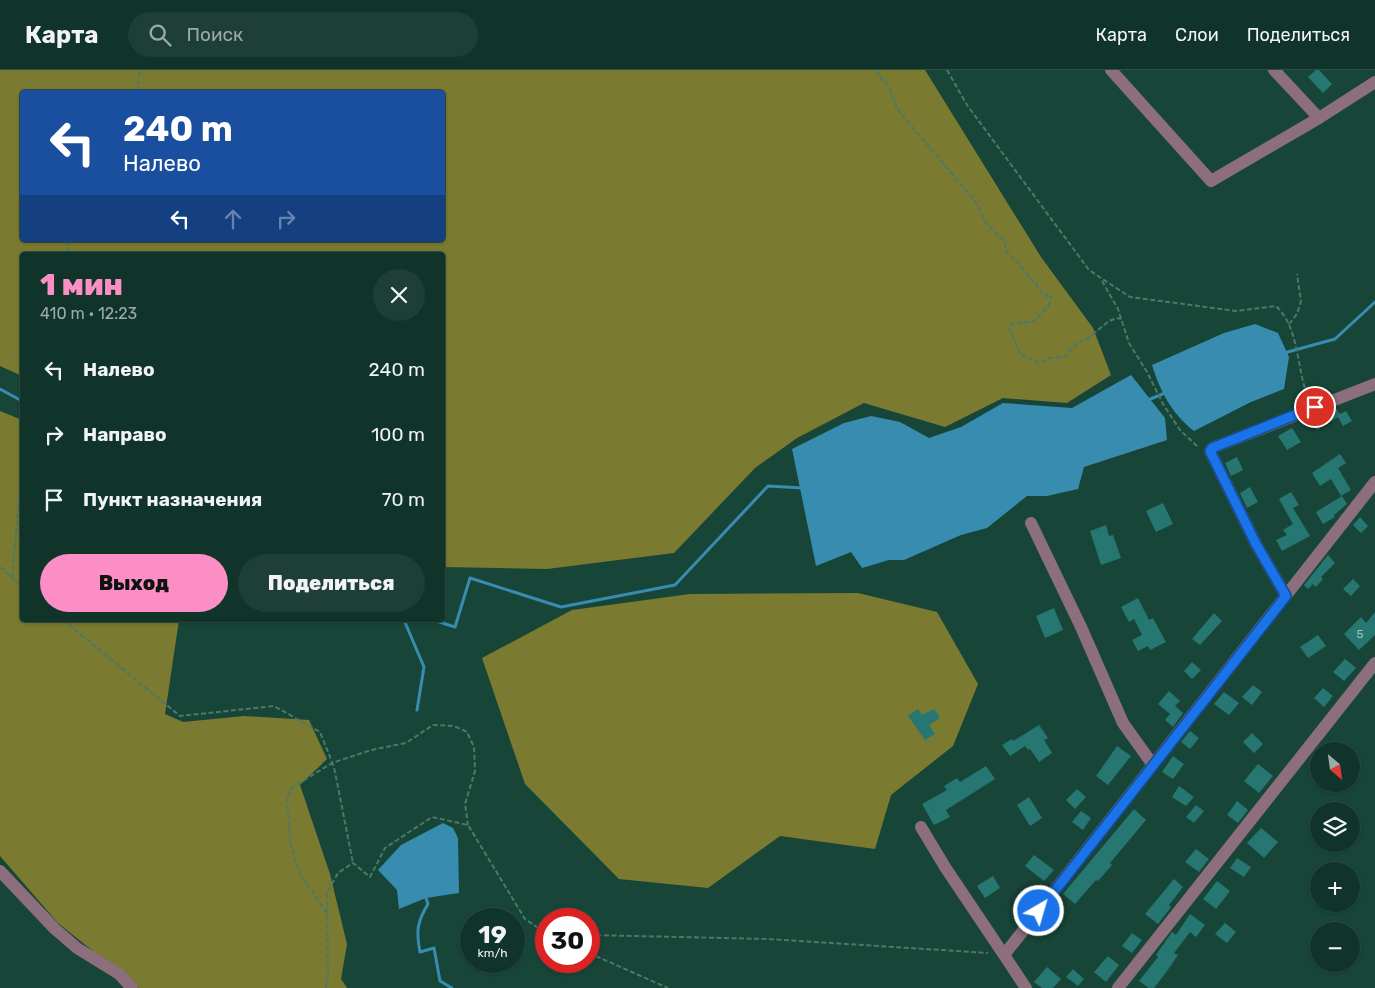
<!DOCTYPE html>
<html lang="ru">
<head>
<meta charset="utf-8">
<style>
  body { margin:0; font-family:Rubik,sans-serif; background:#1e3f36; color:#f1f3f6; height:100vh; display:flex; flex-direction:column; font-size:19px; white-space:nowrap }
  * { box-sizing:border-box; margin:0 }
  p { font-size:16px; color:#9caaa8 }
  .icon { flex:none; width:28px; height:28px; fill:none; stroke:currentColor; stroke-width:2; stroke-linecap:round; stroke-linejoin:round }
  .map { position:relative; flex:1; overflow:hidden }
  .side { position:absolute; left:20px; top:182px; width:425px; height:370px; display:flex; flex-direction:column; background:#11342a; border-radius:5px; box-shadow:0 1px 4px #0004,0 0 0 1px #304f47 }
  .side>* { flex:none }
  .guide { position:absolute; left:20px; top:20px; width:425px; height:152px; border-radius:5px; box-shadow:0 1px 4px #0004,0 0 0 1px #304f47; background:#1a4fa0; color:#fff; overflow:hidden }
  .needle { width:32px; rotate:151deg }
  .buttons { position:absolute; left:1310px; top:672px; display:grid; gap:10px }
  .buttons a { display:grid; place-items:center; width:50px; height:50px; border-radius:50%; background:#11342a; box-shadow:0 1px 4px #0004,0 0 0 1px #304f47; font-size:25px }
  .speed { position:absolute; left:460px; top:838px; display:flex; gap:10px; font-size:25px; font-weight:700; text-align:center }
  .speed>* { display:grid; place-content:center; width:65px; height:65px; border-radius:50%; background:#11342a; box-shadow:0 1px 4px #0004,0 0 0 1px #304f47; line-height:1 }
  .speed small { font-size:12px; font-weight:400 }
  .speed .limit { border:8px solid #d22; background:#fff; color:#111 }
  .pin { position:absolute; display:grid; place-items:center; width:42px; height:42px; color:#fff; margin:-21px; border:2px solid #fff; border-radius:50%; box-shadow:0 1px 5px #0007 }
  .me { position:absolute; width:55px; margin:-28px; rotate:38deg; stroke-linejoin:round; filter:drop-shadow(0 0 4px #0008) }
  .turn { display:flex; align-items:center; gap:18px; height:105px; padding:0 20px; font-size:22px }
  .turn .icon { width:65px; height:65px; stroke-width:2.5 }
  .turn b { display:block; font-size:35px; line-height:42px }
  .lanes { display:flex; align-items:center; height:48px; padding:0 20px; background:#0003; justify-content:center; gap:25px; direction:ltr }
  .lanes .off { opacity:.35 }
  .round { display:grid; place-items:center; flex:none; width:52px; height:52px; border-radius:26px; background:#1e3f36 }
  .head { display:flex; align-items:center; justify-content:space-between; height:85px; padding:0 20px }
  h1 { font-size:30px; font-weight:800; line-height:38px; color:#fb8fc5 }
  .button { display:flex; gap:10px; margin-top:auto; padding:10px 20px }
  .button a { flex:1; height:58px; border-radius:30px; background:#fb8fc5; color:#111; font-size:20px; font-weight:800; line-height:58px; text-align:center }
  .button a+a { background:#1e3f36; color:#f1f3f6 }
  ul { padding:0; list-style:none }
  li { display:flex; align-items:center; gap:15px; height:65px; padding:0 20px }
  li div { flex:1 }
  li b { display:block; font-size:19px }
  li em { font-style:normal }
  header { display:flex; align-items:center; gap:30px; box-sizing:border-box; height:70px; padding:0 25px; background:#11342a; border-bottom:1px solid #304f47 }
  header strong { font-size:24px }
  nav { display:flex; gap:28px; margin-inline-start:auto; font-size:18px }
  .search { width:350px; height:45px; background:#1e3f36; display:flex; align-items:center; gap:12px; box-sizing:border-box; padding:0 18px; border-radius:28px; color:#9caaa8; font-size:19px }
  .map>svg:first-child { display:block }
  .forest { fill:#7a7b30; fill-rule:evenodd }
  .water { fill:#378cb0 }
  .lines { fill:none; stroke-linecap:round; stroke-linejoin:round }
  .stream { stroke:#378cb0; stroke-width:3 }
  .building { fill:#267671 }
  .path { stroke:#4b7869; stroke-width:2; stroke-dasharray:5 2.5; stroke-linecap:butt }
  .minor { stroke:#8d6e7c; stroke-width:12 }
  .route-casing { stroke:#114b97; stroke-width:12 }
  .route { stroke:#1a73e8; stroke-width:9 }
  .labels { text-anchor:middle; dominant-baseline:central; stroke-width:4; stroke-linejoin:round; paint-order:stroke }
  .number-label { font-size:12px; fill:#96c8bc }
</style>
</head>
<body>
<header>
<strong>Карта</strong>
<div class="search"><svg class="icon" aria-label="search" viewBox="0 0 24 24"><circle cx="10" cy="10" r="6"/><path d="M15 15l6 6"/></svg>Поиск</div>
<nav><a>Карта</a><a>Слои</a><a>Поделиться</a></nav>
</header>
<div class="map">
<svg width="1375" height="918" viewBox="0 0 1375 918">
  <rect width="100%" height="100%" fill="#174638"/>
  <path class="forest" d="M0,0H925L1041,187L1093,258L1111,305L1067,333L1003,328L945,357L864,333L797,368L755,398L674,483L547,499L443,497L442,185H22V306L0,296ZM22,22H442V170H22Z
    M0,341L22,350V550H179L165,644L183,652L244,646L309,650L327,689L300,715L330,804L347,874L341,909L347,918H139L58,853L0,786Z
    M858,523L937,542L978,614L953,676L891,725L875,779L780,766L708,818L619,809L525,714L482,588L572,540L690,524Z"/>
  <path class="water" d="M1255,254L1278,263L1289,287L1284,319L1251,332L1194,361C1172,344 1160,321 1152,295L1224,263Z
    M1131,305L1165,348L1167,370L1084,397L1078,419L1047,426H1027L987,458L961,465L904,490H889L862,498L851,482L816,496L792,379L844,353L871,346L900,352L929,368L961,357L1003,333L1072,338Z
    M443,753L453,758L458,768L459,823L426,828L399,839L397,820L378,800L401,775Z"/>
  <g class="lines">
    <path class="stream" d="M1284,283L1335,269L1375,232
      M0,319L22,331
      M1148,330L1165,323
      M404,550L424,597L417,640
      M433,550L455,557L470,508L561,537L675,515L768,416L803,418
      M426,828L428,834C417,852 416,861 420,882L434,878L440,911L452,918"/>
  </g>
  <path class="building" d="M1316,0H1319L1332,14L1323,23L1308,7Z
    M1336,338L1340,344L1346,341L1352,351L1343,356L1338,347L1317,360L1311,350Z
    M1292,358L1301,372L1287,380L1278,366Z
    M1340,384L1346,393L1338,398L1351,420L1341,426L1331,409L1320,416L1312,403Z
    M1237,387L1243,400L1231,406L1225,393Z
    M1250,417L1258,432L1247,438L1240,423Z
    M1291,422L1299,435L1293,438L1310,466L1282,481L1276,470L1287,465L1283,460L1293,454L1279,429Z
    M1342,426L1347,434L1334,445L1335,447L1323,454L1316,442Z
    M1163,433L1173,454L1156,462L1146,441Z
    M1360,447L1368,456L1361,463L1353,455Z
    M1106,455L1109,466L1113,465L1121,488L1101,495L1090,461Z
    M1328,485L1335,493L1321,507L1323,509L1316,517L1313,514L1308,519L1304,515Z
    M1353,509L1360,516L1351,526L1343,519Z
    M1138,528L1149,550L1153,548L1166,572L1150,580L1148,576L1138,581L1132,570L1142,565L1134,549L1129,552L1121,537Z
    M1054,538L1063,560L1045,568L1036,546Z
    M1375,542V565L1359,580L1344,564L1361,547L1366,553Z
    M1214,543L1222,551L1200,575L1192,569Z
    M1318,565L1326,576L1308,588L1300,577Z
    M1345,589L1356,598L1344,611L1333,602Z
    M1192,592L1201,600L1192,609L1184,601Z
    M1253,615L1262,622L1252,635L1242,627Z
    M1323,618L1333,626L1324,637L1314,628Z
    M1169,621L1180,631L1175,636L1183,643L1173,657L1165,650L1170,644L1158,634Z
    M1224,622L1239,633L1229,645L1214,634Z
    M918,639L922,645L934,639L940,648L929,655L935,664L925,670L908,646Z
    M1039,655L1048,668L1044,670L1052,683L1039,692L1030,679L1028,680L1025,676L1010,686L1002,675L1012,669L1013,671Z
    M1190,661L1199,668L1190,679L1181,672Z
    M1252,663L1263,674L1254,683L1243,672Z
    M1117,676L1131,686L1108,715L1096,706Z
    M1173,686L1184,694L1173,709L1162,702Z
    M1258,694L1273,706L1259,723L1244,711Z
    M986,696L995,709L946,740L950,747L934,755L922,734L947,720L944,716L957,708L960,712Z
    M1179,716L1194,727L1186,736L1172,727Z
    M1077,719L1086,727L1075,739L1066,730Z
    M1029,727L1042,748L1030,756L1017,735Z
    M1237,731L1248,740L1238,753L1227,745Z
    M1196,735L1204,741L1194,753L1186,747Z
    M1134,739L1146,750L1110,793L1112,795L1098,811L1096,810L1075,834L1063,824Z
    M1081,741L1091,748L1083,760L1072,752Z
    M1261,758L1278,772L1264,788L1247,773Z
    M1196,779L1209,789L1199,802L1185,792Z
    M1034,785L1054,800L1044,811L1025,796Z
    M1237,788L1251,797L1244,807L1230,798Z
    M993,806L1000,818L985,828L977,816Z
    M1174,809L1183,817L1169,835L1171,837L1158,854L1145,844Z
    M1217,811L1230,821L1216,839L1203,829Z
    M1052,840L1063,850L1056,860L1045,851Z
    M1190,844L1205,855L1196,867L1190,862L1174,883L1178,885L1165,904L1154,918H1149L1139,911L1158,887L1156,885L1167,869L1172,862L1176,865Z
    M1225,853L1236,862L1227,873L1215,864Z
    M1132,863L1142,870L1132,883L1122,876Z
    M1108,886L1119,895L1106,912L1094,902Z
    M1047,897L1061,909L1053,918H1042L1034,912Z
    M1073,899L1084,909L1078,916L1066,907Z"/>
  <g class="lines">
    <path class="path" d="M877,0L881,9L888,14L897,39L975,131L987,154L1003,169L1007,182L1015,189L1046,227L1047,224L1051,227C1051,237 1039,246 1032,252L1013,253L1009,257L1020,284L1040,293L1050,288L1064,287L1078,272L1087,269L1109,251L1117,248L1121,249
      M947,0L967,35L1089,200L1130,227L1236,241L1276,236C1300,259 1296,298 1308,327
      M137,22L140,0
      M68,170V185
      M1102,211L1118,239L1129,273L1147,302L1163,334L1180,360L1199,378
      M1289,254L1297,244L1301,231L1297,204
      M0,497L22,516
      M12,508L22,397
      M63,550L180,646L274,636L320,662L334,697L353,793
      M327,843L300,804L290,772L287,727L293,717L332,693L371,680L406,673L433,655L454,656L467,662L474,677L475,701L465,734L468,755
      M589,865L768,869L988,883
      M589,883L668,918
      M326,918L328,906L327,823L338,803L353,793L370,807L385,778L432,747L468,755L525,849L546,863"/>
    <path class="minor" d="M1111,0L1211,111L1319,48
      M1274,0L1319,48L1375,12
      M1031,453L1081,557L1123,653L1153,695
      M1286,526L1256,474L1210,381L1212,378L1375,314
      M921,757L945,797L1004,885
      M0,801L55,859L77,878L119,904L132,918
      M1026,918L1004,885L1375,412
      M1118,918L1375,593"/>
  </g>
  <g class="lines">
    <g class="route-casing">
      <path id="route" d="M1039,841L1286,526L1256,474L1210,381L1212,378L1315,337"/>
    </g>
    <use href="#route" class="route"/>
  </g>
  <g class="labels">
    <g class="number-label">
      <text x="1360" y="564">5</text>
    </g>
  </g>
</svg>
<div class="buttons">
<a><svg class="needle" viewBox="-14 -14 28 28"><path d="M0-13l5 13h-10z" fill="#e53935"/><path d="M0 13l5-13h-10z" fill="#9caaa8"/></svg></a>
<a><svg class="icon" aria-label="layers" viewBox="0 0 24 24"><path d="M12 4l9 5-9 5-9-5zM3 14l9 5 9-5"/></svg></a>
<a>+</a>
<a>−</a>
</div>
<div class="speed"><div>19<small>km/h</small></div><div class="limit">30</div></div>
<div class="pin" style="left:1315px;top:337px;background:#d93025"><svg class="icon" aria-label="arrive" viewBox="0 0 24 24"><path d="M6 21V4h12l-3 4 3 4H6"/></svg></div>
<svg class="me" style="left:1039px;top:841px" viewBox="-20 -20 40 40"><circle r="17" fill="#1a73e8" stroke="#fff" stroke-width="3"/><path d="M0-11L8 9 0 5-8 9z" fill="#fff"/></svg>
<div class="guide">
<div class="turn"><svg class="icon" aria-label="left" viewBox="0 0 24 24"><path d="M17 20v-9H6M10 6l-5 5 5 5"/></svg><div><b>240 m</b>Налево</div></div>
<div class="lanes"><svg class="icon" aria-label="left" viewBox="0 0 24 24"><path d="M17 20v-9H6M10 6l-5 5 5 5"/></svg><svg class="icon off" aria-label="ahead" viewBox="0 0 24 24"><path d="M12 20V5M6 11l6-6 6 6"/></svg><svg class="icon off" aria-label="right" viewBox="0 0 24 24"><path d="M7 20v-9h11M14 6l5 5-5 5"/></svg></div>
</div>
<section class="side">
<div class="head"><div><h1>1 мин</h1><p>410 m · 12:23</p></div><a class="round"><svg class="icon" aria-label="close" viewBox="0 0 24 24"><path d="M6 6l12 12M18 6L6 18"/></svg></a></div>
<ul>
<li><svg class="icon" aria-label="left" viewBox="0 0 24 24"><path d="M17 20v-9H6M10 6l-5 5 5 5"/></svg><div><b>Налево</b></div><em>240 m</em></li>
<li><svg class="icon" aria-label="right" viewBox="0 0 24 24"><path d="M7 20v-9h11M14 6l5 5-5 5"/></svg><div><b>Направо</b></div><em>100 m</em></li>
<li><svg class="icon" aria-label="arrive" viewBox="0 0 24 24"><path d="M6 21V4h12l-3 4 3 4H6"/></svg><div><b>Пункт назначения</b></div><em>70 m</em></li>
</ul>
<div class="button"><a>Выход</a><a>Поделиться</a></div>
</section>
</div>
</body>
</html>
